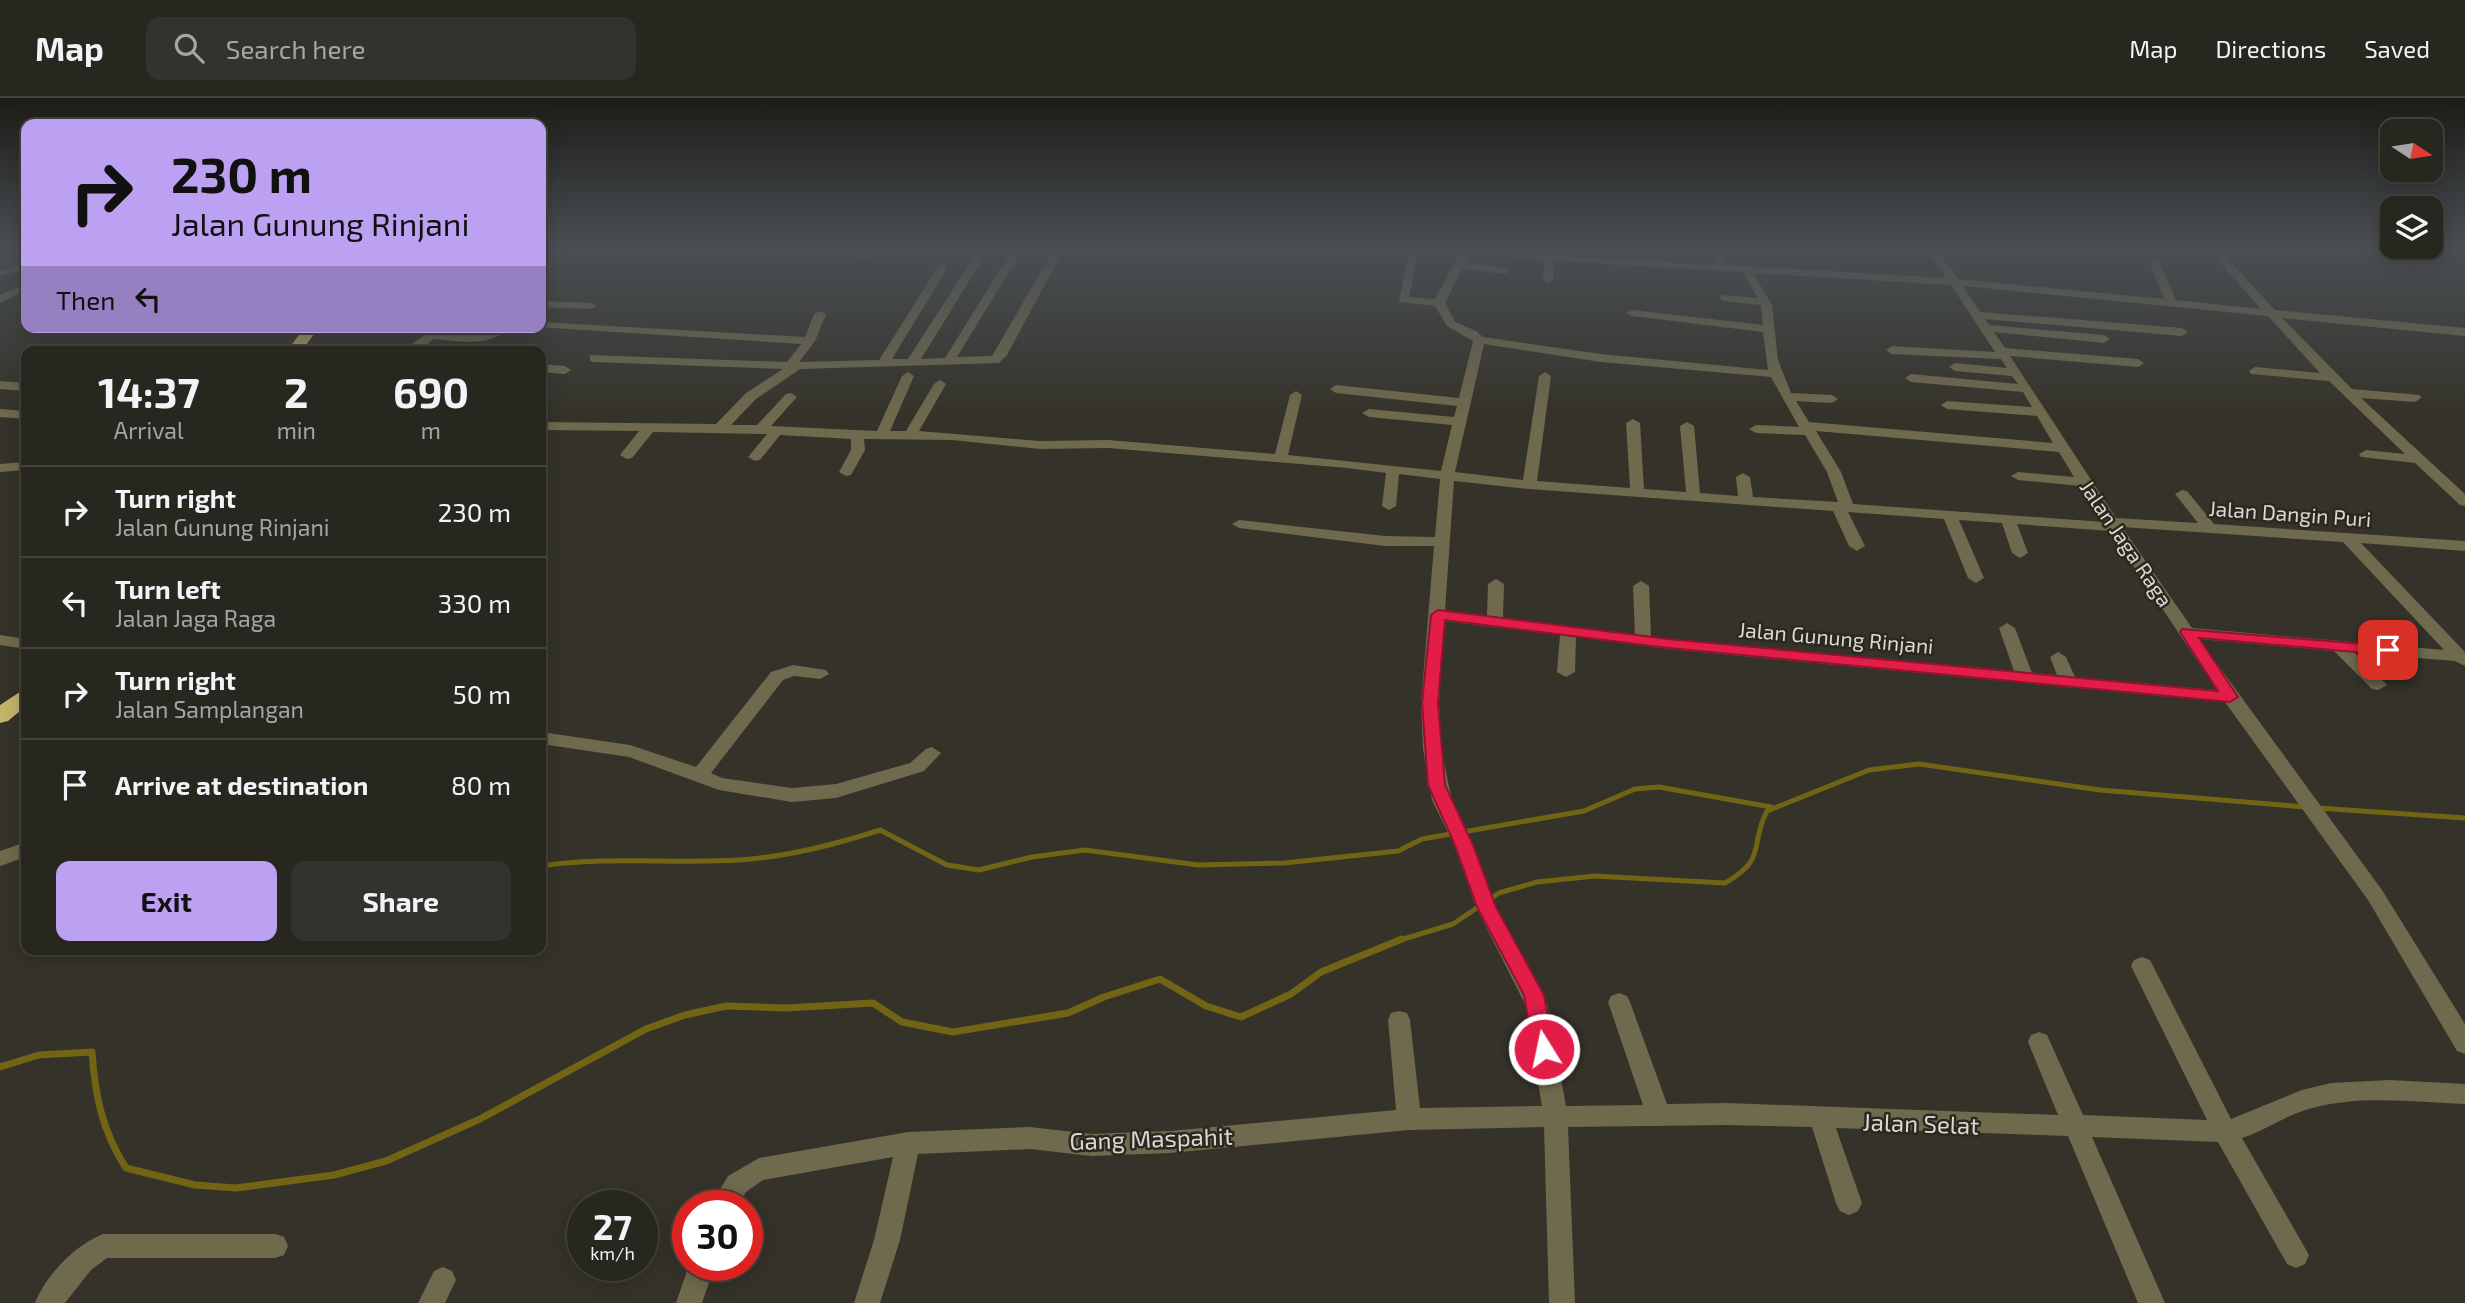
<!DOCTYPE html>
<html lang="en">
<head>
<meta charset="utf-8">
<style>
  body { margin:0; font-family:"Exo 2",sans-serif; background:#33322c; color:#f1f3f6; height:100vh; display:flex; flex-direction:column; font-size:26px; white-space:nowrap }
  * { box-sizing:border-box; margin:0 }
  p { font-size:23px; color:#a4a5a4 }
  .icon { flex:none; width:38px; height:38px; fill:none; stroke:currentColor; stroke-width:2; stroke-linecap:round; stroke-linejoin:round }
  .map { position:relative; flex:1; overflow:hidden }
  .sheet { position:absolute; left:21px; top:248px; width:525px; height:609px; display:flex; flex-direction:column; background:#27261f; border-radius:14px; box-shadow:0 4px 18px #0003,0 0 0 2px #43433d }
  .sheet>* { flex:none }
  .banner { position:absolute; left:21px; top:21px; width:525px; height:214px; border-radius:14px; box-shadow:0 4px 18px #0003,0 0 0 2px #43433d; background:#bca0f2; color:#111; overflow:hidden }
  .needle { width:46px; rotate:102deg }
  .controls { position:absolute; left:2380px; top:21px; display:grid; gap:14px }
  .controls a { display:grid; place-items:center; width:63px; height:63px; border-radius:14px; background:#27261f; box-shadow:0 4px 18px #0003,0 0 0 2px #43433d; font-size:35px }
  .speed { position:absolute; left:567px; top:1092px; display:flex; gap:14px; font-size:35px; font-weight:700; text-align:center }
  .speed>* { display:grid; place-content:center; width:91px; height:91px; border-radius:50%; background:#27261f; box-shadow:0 4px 18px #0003,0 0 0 2px #43433d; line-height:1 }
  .speed small { font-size:18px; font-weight:400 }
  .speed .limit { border:10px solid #d22; background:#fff; color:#111 }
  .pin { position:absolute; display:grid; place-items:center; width:60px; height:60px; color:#fff; margin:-30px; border-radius:14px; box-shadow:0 4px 10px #0006 }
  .me { position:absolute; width:77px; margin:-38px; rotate:350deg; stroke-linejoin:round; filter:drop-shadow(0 0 5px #0008) }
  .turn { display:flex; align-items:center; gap:24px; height:147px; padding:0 35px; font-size:32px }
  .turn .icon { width:91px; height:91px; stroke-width:2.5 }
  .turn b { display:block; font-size:49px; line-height:60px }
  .then { display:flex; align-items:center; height:66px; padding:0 35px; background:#0003; gap:14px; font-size:26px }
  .eta { display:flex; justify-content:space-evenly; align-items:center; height:119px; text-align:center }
  .eta b { font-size:42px; font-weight:700; line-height:49px }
  .cta { display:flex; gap:14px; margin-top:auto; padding:14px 35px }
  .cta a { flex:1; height:80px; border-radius:14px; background:#bca0f2; color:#111; font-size:28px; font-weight:700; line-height:80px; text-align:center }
  .cta a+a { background:#33322c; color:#f1f3f6 }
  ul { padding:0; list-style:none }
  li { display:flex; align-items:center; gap:21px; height:91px; padding:0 35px; border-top:2px solid #43433d }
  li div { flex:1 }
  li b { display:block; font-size:26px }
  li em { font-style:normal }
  header { display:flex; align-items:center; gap:42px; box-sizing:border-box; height:98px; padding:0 35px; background:#27261f; border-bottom:2px solid #43433d }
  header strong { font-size:33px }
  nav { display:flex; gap:38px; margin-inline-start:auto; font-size:24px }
  .search { width:490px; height:63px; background:#33322c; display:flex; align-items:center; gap:18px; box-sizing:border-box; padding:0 24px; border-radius:14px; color:#a4a5a4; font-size:26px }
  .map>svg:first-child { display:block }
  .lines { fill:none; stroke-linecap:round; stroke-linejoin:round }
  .stream-far1 { stroke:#726415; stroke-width:5 }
  .stream { stroke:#726415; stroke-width:7 }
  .minor { fill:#6f694d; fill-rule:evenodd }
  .highway { fill:#c3b46b; fill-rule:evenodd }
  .route { fill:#e11d48; stroke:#92132f; stroke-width:2 }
  .labels { text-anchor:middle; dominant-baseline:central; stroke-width:5; stroke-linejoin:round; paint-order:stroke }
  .street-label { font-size:21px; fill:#d9d8d2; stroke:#2a281f }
  .near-street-label { font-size:24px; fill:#d9d8d2; stroke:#2a281f }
</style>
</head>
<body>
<header>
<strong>Map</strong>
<div class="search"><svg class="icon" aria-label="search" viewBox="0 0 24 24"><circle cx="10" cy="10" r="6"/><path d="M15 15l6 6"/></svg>Search here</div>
<nav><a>Map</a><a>Directions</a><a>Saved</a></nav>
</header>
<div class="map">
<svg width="2465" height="1205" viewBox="0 0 2465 1205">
  <rect width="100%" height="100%" fill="#343229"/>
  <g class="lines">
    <path class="stream-far1" d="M2318,710L2465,720
      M541,768C607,758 673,766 739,762C787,759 834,747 880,732L947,767L979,772L1032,759L1085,752L1198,767L1284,765L1398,753L1422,741L1584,713L1635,691L1659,689L1771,709
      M1397,843L1453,826L1499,795L1537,784L1595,778L1725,785C1768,761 1749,747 1767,713L1869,672L1919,666L2100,692L2305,709"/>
    <path class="stream" d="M0,969L39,957L92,954C95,997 102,1033 126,1070L195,1087L236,1090L334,1077L386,1063L480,1021L646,931L685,917L726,908L786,910L873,905L902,924L953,934L1068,915L1104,899L1160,881L1206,908L1241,919L1291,896L1321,874L1402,841"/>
    <path class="minor" d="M866,151H876L867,162H859L858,160Z
      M979,151H989L921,261L945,260L1013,151H1023L957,259L992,258L1054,151H1064L1007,257L999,265L800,271L756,301L731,327H757L786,296L791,295L797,299L771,328L877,333L902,278L908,274L914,278L890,333H906L934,286L940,282L946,286L919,333L1040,343L1108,342L1275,356L1290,297L1296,293L1302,297L1288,357L1441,373L1452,327L1369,319L1362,315L1369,311L1454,319L1457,308L1336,295L1330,291L1336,287L1459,300L1473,243L1447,228L1435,208L1399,204L1409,151H1419L1409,199L1435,201L1462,151L1715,167L1718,151H1728L1726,167L1946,180L1927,151H1937L1958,181L2164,201L2150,165L2155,162L2160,165L2176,202L2261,211L2227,173L2213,151H2223L2235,169L2275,212L2465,230V238L2282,220L2352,291L2420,297L2421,300L2415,304L2361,300L2465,396V408L2460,407L2415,365L2361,359L2359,356L2366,352L2405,356L2329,283L2251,276L2249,273L2255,269L2320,275L2268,218L1963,188L1980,214L2182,230L2188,234L2182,238L1985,221L1989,227L2104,237L2110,241L2104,245L1994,234L2005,250L2138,261L2144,265L2138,269L2010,258L2116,420L2198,425L2175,396L2182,392L2187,393L2214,426L2465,443V453L2361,445L2465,554V568L2455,563L2355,555L2387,587L2378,592L2372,591L2334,553L2199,541L2382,792L2465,926V956L2457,953L2368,802L2225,604L1668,551L1576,539L1575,574L1566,579L1557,574L1560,537L1444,523L1439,605L1441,651L1452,702L1474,747L1496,809L1547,906L1566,1008L1643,1007L1608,904L1611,898L1619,895L1627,898L1630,904L1667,1006L1727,1005L2058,1017L2028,944L2031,937L2039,934L2047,937L2083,1017L2207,1022L2131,868L2134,862L2142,859L2150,862L2231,1021L2302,992L2331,985L2389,982L2465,986V1006C2415,1004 2361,997 2312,1010C2288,1016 2266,1032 2242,1040L2309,1157L2305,1166L2296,1170L2287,1166L2218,1044L2092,1039L2165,1205H2138L2068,1038L1836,1030L1862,1105L1858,1113L1849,1117L1840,1113L1836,1105L1812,1029L1727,1027L1568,1029L1575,1205H1549L1544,1029L1409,1032L1170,1055L1091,1058L1030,1051L918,1056L900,1142L880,1205H854L874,1142L893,1059L763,1082L746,1094L736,1108H710L728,1078L759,1060L908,1034L1030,1029L1091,1036L1170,1033L1396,1012L1388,922L1391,915L1399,913L1407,915L1410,922L1420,1010L1542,1008L1525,906L1476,809L1454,747L1432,702L1423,651L1421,605L1434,448H1385L1239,430L1232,426L1239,422L1385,438L1435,439L1440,381L1399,376L1396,408L1389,412L1382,408L1386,375L1347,370L1108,350L1040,351L952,342L864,341L865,352L851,377L846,378L839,374L851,352V341L780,337L760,362L755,363L748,359L767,336L653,334L632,360L627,361L620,357L639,333L541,332V324L716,326L746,295L783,271L594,264L590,263V257L787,264L801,246L537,229H541V224L805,239L814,216L820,213L826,216L815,243L799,264L879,262L939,167H947L948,169L892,261H908ZM1470,155L1545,162L1543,182L1548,185L1553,182L1555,163L1742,174L1758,200L1724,197L1718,200L1724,203L1761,207L1763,227L1632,212L1626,215L1632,218L1763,234L1768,272L1601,256L1483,239L1476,233L1455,224L1445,205L1462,171L1506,176L1511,173L1506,170L1465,165ZM1753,175L1951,187L1995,254L1892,248L1886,252L1892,256L2001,261L2007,270L1955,265L1949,269L1955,273L2012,278L2018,286L1911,276L1905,280L1911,284L2023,294L2032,309L1947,303L1941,307L1947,311L2037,318L2053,345L1809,324L1796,303L1832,305L1838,301L1832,297L1791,295L1778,262L1772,207ZM1484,246L1601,264L1771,279L1799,329L1756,327L1749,331L1756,335L1805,337L1827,374L1838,404L1753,399L1750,379L1743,375L1736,379L1738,398L1700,395L1694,328L1687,324L1680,328L1686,394L1644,391L1640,325L1633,321L1626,325L1630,390L1537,383L1551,278L1545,274L1539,278L1523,382L1455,374ZM1816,333L2059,354L2074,379L2018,374L2011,378L2018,382L2080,388L2104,424L1853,406L1841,374ZM1454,383L1529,391L1833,413L1849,448L1857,453L1865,448L1848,414L1944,421L1968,480L1976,485L1984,480L1959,422L2002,425L2012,455L2020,460L2028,455L2017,426L2110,433L2217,592L2075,579L2066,559L2058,554L2050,559L2057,577L2032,575L2015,530L2007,525L1999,530L2014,573L1651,539L1649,488L1641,483L1633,488L1635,537L1503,520L1504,486L1496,481L1488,486L1487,518L1445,513ZM2122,429L2343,444L2444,552L2192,530Z
      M1362,151H1372V152L1367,155Z
      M2084,151H2120L2128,154C2118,160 2094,157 2084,151Z
      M26,165V171L0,178V172Z
      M26,185V192L0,205V197Z
      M541,203L591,205L597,208L591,211L541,209Z
      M496,229H510C489,250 461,243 434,241L416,254H402L428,234L478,237Z
      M541,266L565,268L571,272L565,276L541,274Z
      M0,283L26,285V293L0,291Z
      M0,311L26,313V321L0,319Z
      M26,364V372L0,374V366Z
      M0,537L26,541V551L0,547Z
      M793,567L826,572L829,576L820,581L794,578L783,582L711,675L722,680L792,690L836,686L910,665L926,651L932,649L941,655L924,673L836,700L792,704L719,692L629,659L541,646V634L630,647L696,669L771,574Z
      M26,744V759L0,768V753Z
      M103,1136H275L284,1139L288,1148L284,1157L275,1160H107L91,1172L65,1205H35C46,1177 75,1147 103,1136Z
      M689,1167H715L702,1205H676Z
      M443,1169L452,1173L456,1182L445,1205H418L434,1173Z"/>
    <path class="highway" d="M305,229H319L301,254H286Z
      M26,590V608L8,623L0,625V607Z"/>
  </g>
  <linearGradient id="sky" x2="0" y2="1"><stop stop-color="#1d1c17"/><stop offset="0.47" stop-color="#4a4f54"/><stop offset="1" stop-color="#4a4f54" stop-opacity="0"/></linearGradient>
  <rect width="2465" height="319" fill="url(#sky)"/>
  <path class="route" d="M1438,512L1668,541L2218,593L2180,534L2182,531L2388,548L2395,552L2388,557L2199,540L2238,599L2230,604L1668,550L1445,522L1438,605L1445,687L1473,747L1496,809L1544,897L1554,951L1551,957L1544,960L1536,957L1533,951L1524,897L1477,809L1455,747L1428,687L1422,605L1431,517Z"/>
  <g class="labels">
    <g class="street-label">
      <text transform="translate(2290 415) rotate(4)">Jalan Dangin Puri</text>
      <text transform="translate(2127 445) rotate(56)">Jalan Jaga Raga</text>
      <text transform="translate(1836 539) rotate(5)">Jalan Gunung Rinjani</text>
    </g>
    <g class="near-street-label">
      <text transform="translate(1921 1025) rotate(2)">Jalan Selat</text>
      <text transform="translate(1151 1040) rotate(-2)">Gang Maspahit</text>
    </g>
  </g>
</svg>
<div class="controls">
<a><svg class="needle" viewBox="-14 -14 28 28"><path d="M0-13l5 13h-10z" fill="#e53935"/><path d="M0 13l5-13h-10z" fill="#a4a5a4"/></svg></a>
<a><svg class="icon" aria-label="layers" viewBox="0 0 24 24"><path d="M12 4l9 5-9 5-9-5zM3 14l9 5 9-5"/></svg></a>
</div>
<div class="speed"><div>27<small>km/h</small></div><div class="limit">30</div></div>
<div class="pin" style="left:2388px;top:552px;background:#d93025"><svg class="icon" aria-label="arrive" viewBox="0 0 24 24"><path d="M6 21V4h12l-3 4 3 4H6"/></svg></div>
<svg class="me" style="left:1544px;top:951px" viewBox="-20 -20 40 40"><circle r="17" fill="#e11d48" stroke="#fff" stroke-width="3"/><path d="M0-11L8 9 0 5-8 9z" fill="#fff"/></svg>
<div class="banner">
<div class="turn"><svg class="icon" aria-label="right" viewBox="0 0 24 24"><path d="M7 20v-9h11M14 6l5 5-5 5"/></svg><div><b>230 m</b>Jalan Gunung Rinjani</div></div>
<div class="then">Then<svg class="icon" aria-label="left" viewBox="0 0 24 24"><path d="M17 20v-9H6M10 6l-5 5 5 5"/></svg></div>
</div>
<section class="sheet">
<div class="eta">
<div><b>14:37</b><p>Arrival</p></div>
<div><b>2</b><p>min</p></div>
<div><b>690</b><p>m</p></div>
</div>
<ul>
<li><svg class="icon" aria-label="right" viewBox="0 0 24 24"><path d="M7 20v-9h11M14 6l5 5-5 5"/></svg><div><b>Turn right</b><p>Jalan Gunung Rinjani</p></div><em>230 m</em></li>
<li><svg class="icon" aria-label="left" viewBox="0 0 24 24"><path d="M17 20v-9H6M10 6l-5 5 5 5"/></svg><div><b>Turn left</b><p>Jalan Jaga Raga</p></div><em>330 m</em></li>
<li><svg class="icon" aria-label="right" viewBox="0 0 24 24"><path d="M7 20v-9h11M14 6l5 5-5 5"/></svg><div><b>Turn right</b><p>Jalan Samplangan</p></div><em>50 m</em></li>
<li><svg class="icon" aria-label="arrive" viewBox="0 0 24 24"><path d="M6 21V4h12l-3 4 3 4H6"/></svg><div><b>Arrive at destination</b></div><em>80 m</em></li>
</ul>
<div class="cta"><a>Exit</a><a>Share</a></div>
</section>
</div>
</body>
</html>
